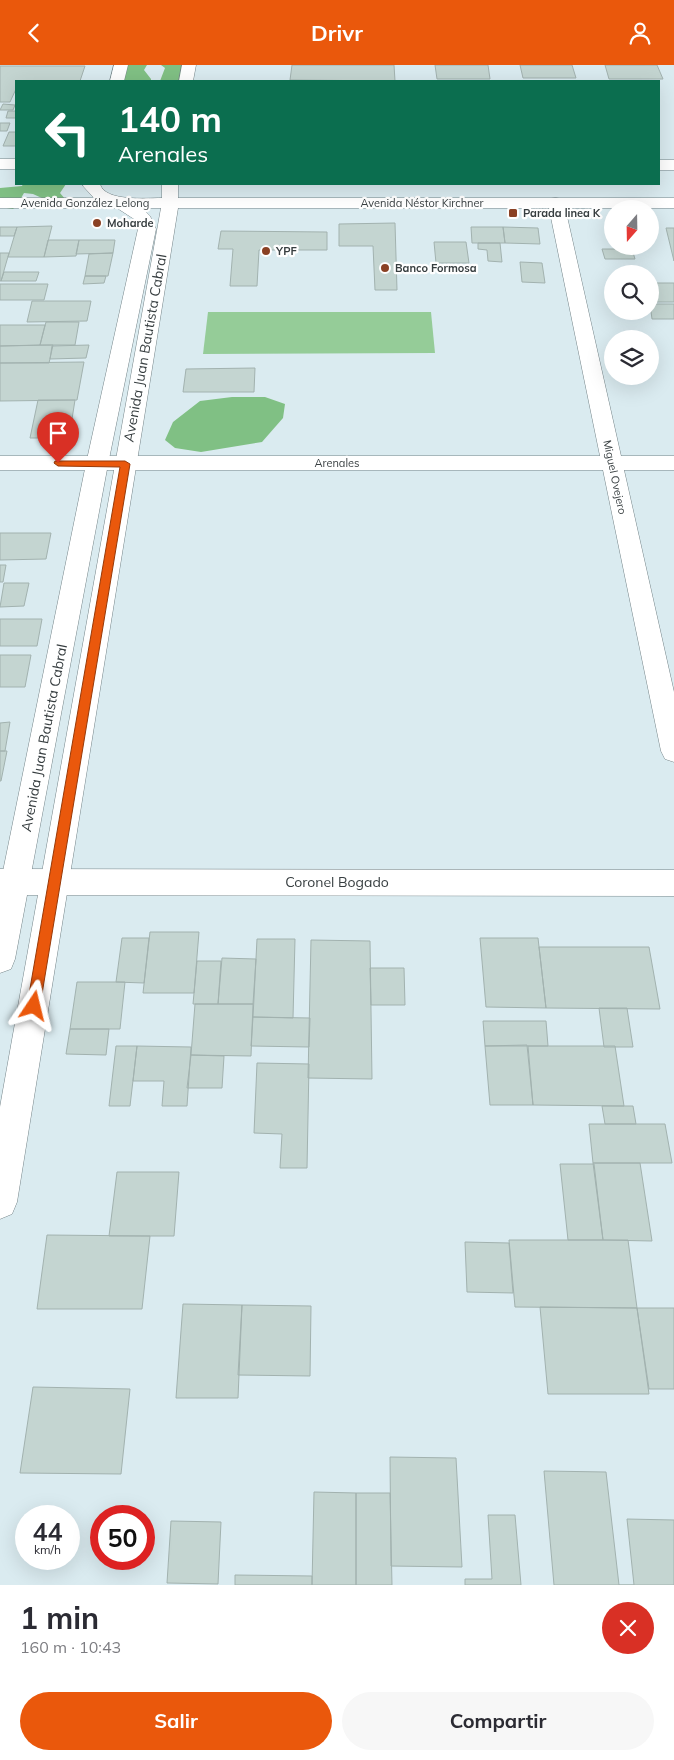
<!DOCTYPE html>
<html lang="es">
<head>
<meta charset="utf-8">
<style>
  body { margin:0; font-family:Mulish,sans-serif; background:#f7f7f7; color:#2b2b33; height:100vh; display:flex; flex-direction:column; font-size:19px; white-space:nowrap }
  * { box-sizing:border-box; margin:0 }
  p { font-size:16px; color:#7c7c81 }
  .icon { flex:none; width:28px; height:28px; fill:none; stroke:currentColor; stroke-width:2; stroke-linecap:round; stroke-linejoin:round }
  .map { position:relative; height:1520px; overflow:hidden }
  .sheet { display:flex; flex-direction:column; background:#fff; flex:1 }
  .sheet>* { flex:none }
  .hud { position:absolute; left:15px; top:15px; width:645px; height:105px; border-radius:0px; box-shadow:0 5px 20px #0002; background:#0b6e4f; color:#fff; overflow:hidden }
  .needle { width:32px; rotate:200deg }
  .fabs { position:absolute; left:604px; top:135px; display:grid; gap:10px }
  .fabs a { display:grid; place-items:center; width:55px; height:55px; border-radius:50%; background:#fff; box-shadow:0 5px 20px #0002; font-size:25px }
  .speed { position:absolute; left:15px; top:1440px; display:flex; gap:10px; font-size:25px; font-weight:700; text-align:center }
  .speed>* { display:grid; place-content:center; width:65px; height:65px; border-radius:50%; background:#fff; box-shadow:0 5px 20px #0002; line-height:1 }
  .speed small { font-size:12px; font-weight:400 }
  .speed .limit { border:8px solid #d22; background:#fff; color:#111 }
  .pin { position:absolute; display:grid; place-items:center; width:42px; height:42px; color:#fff; margin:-51px -21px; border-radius:50% 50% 50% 0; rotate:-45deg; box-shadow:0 0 5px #0007 }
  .pin .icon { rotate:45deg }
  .me { position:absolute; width:55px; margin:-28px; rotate:10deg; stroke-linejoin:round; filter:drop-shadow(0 0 4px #0008) }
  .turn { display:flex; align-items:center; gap:18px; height:105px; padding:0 20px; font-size:22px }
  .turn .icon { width:65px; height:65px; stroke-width:2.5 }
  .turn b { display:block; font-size:35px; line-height:42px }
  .round { display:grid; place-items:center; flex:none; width:52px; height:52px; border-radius:26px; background:#f7f7f7 }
  .headline { display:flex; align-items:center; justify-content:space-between; height:85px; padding:0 20px }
  h1 { font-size:30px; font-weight:700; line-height:38px }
  .button { display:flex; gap:10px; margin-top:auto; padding:10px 20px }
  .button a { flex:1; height:58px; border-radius:30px; background:#ea580c; color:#fff; font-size:20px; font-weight:700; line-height:58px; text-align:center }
  .button a+a { background:#f7f7f7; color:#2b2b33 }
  header { display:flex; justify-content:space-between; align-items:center; height:65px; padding:0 20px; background:#ea580c; color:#fff; font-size:22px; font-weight:700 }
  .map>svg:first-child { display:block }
  .green { fill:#95cc98 }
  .forest { fill:#80c084 }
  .building { fill:#c4d5d1; stroke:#a2b2af }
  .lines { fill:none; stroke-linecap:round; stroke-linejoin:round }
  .minor-casing { stroke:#758488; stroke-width:1 }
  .secondary-casing { stroke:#758488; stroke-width:1 }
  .minor { fill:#fff; fill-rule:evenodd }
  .secondary { fill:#fff; fill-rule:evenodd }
  .route { fill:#ea580c; stroke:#983908 }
  .poi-dot { fill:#8a4124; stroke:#fff; stroke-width:2 }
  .labels { text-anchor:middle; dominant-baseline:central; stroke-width:4.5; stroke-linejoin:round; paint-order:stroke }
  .far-street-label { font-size:11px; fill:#373e40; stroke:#fff }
  .far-poi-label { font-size:11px; font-weight:bold; fill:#373e40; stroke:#fff; text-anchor:start }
  .street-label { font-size:14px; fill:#373e40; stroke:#fff }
</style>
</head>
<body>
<header><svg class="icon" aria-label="back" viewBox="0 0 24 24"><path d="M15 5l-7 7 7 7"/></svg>Drivr<svg class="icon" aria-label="person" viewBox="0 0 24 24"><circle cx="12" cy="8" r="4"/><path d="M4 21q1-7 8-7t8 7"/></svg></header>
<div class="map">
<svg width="674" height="1520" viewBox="0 0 674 1520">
  <rect width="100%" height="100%" fill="#daebf0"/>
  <path class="green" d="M208,247H431L435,288L203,289Z"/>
  <path class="forest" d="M119,0H147L144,5L151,14V16H119L122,10Z
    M161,0H183L185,6L179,16H160L165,3Z
    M23,119H66L60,128L66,135L55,139L33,129L24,128L17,140L13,144L0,142V123L22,121Z
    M232,332H265L285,339L283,353L262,377L201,387L175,383L165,375L173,357L200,336Z"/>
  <path class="building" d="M292,0H394L395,16L290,15Z
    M435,0H488L490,14H437Z
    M520,0H572L576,13H523Z
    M605,0H657L663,14H609Z
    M0,1H85L80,16H16V24L10,37H0Z
    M3,39L15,40L13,45H0Z
    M8,46H16V53H6Z
    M0,58H10L7,66H0Z
    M9,67H16V81H3Z
    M395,158L397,225H375L373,181H339V159Z
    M52,161L44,192H8L17,162Z
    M0,162H17L14,171H0Z
    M471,162H503L505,178H472Z
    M503,162L538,163L540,179L505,178Z
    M666,163H674V196Z
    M221,166L327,167V185H259L257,221H230L233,184H218Z
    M48,175H79L76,191L44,192Z
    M79,175H115L113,188L76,189Z
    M434,177H466L469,198H436Z
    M478,178H500L502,197L488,196L487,185L478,184Z
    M602,184H632L635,194H605Z
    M0,188H9L1,216H0Z
    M113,188L108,211H85L89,189Z
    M520,197L542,198L545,218L522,217Z
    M4,207H39L36,216H1Z
    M85,211H106L104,218L83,219Z
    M650,218H674V237H650Z
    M0,219H48L44,235H0Z
    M32,236H91L87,256L27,257Z
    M650,239H674V254H652Z
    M46,257H79L75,280H40Z
    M0,260H45L40,280L0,281Z
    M53,280L49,298H0V281Z
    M89,280L86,293L50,294L52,281Z
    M84,297L77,335L0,336V298Z
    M255,303L254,327H183L186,304Z
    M38,335H75L69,373H30Z
    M0,468H51L46,494L0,495Z
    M0,500H6L3,517H0Z
    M4,518H29L24,541L0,542Z
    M0,554H42L37,581H0Z
    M0,590H31L25,622H0Z
    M10,657L5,686H0V658Z
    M0,686H7L1,716H0Z
    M150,867H199L194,928H143Z
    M122,873H149L144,918L116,917Z
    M480,873H538L546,943L486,942Z
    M257,874H295L293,953L253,952Z
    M311,875L370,876L372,1014L308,1013Z
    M539,882H649L660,944L546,943Z
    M222,893L256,894L253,939H218Z
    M197,896H221L218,939H193Z
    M370,903H404L405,940H371Z
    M77,917H125L120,964H70Z
    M195,939H253L251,991L191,990Z
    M599,943H627L633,982H604Z
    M253,952L310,953L309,982L251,981Z
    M483,956H546L548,981H485Z
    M70,964H109L106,990L66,989Z
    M527,980L533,1040H490L485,981Z
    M116,981H137L130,1041H109Z
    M137,981L191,982L187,1041H162L164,1016H133Z
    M528,981H615L624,1041L533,1040Z
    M191,990L224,991L222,1023H187Z
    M257,998L309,999L307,1103H280L282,1069L254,1068Z
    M602,1041H633L636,1059H605Z
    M589,1059H665L672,1098H593Z
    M593,1098H640L652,1176L603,1175Z
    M560,1099H594L603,1175H568Z
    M117,1107H179L174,1171H109Z
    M47,1170L150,1171L142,1244H37Z
    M509,1175H628L637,1243L515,1242Z
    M465,1177L509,1178L513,1228L467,1227Z
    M183,1239L242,1240L238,1333H176Z
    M242,1240L311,1241L310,1311L238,1310Z
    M540,1242L637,1243L649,1329H548Z
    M637,1243H674V1324H649Z
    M33,1322L130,1324L121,1409L20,1408Z
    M390,1392L456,1393L462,1502L391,1501Z
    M544,1406L606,1407L619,1520H554Z
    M314,1427L356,1428V1520H312Z
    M356,1428H390L392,1520H356Z
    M488,1450H515L521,1520H465V1514H492Z
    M627,1454L674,1455V1520H619H634Z
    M171,1456L221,1457L218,1519L167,1518Z
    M235,1510L312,1511V1520H235Z"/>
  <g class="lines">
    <g class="minor-casing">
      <path id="minor" d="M556,133L562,134L564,138L621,391H674V405H624L674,627V697L665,694L661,686L603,405H0V391H600L548,138L550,134Z
        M0,804L674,805V831L0,830Z"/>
    </g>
    <g class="secondary-casing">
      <path id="secondary" d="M114,0H128L124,16H110Z
        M182,0H196L193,16H179Z
        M0,94H16V104H0Z
        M659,95H674V105H659Z
        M84,119H100C105,137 146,133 162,133V119H178V133H674V143H178L17,1137L12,1149L0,1154V1042L161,143H142L150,151L156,164L108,399L15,894L11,904L0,908V821L86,399L138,164L134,154L117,143H0V133H94L83,121Z"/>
    </g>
    <use href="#minor" class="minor"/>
    <use href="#secondary" class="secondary"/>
  </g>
  <path class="route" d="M55,396H125L130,399L40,941L38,945L34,947L29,945L27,941L120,402L58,401L54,398Z"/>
  <g class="poi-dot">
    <rect x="508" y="143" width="10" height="10" rx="2.5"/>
    <circle cx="97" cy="158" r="5"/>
    <circle cx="266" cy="186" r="5"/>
    <circle cx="385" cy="203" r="5"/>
  </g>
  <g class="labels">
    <g class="far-street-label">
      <text x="85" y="138">Avenida González Lelong</text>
      <text x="422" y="138">Avenida Néstor Kirchner</text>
      <text x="337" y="398">Arenales</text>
      <text transform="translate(615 412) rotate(78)">Miguel Ovejero</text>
    </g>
    <g class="far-poi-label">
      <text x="523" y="148">Parada linea K</text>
      <text x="107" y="158">Moharde</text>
      <text x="276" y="186">YPF</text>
      <text x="395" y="203">Banco Formosa</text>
    </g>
    <g class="street-label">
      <text transform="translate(145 283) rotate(-80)">Avenida Juan Bautista Cabral</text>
      <text transform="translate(44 673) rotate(-79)">Avenida Juan Bautista Cabral</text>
      <text x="337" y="817">Coronel Bogado</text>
    </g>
  </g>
</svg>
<div class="fabs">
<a><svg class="needle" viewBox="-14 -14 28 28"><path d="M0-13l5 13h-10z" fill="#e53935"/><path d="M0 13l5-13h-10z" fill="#7c7c81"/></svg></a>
<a><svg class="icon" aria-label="search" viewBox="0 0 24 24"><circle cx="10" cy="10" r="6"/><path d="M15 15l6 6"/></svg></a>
<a><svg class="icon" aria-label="layers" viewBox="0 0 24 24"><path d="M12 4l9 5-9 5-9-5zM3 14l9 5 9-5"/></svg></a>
</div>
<div class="speed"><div>44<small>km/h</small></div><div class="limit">50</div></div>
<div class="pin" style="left:58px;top:398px;background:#d93025"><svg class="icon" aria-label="arrive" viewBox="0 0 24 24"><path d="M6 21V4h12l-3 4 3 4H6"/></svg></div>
<svg class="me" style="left:34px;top:941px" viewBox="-20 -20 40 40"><path d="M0-17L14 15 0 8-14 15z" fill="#ea580c" stroke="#fff" stroke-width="4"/></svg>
<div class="hud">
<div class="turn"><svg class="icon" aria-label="left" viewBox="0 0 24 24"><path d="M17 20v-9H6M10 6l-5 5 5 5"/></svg><div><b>140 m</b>Arenales</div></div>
</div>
</div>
<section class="sheet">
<div class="headline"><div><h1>1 min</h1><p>160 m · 10:43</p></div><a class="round" style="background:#d93025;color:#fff"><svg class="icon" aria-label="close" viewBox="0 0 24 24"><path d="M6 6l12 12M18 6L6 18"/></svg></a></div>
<div class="button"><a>Salir</a><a>Compartir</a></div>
</section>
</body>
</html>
